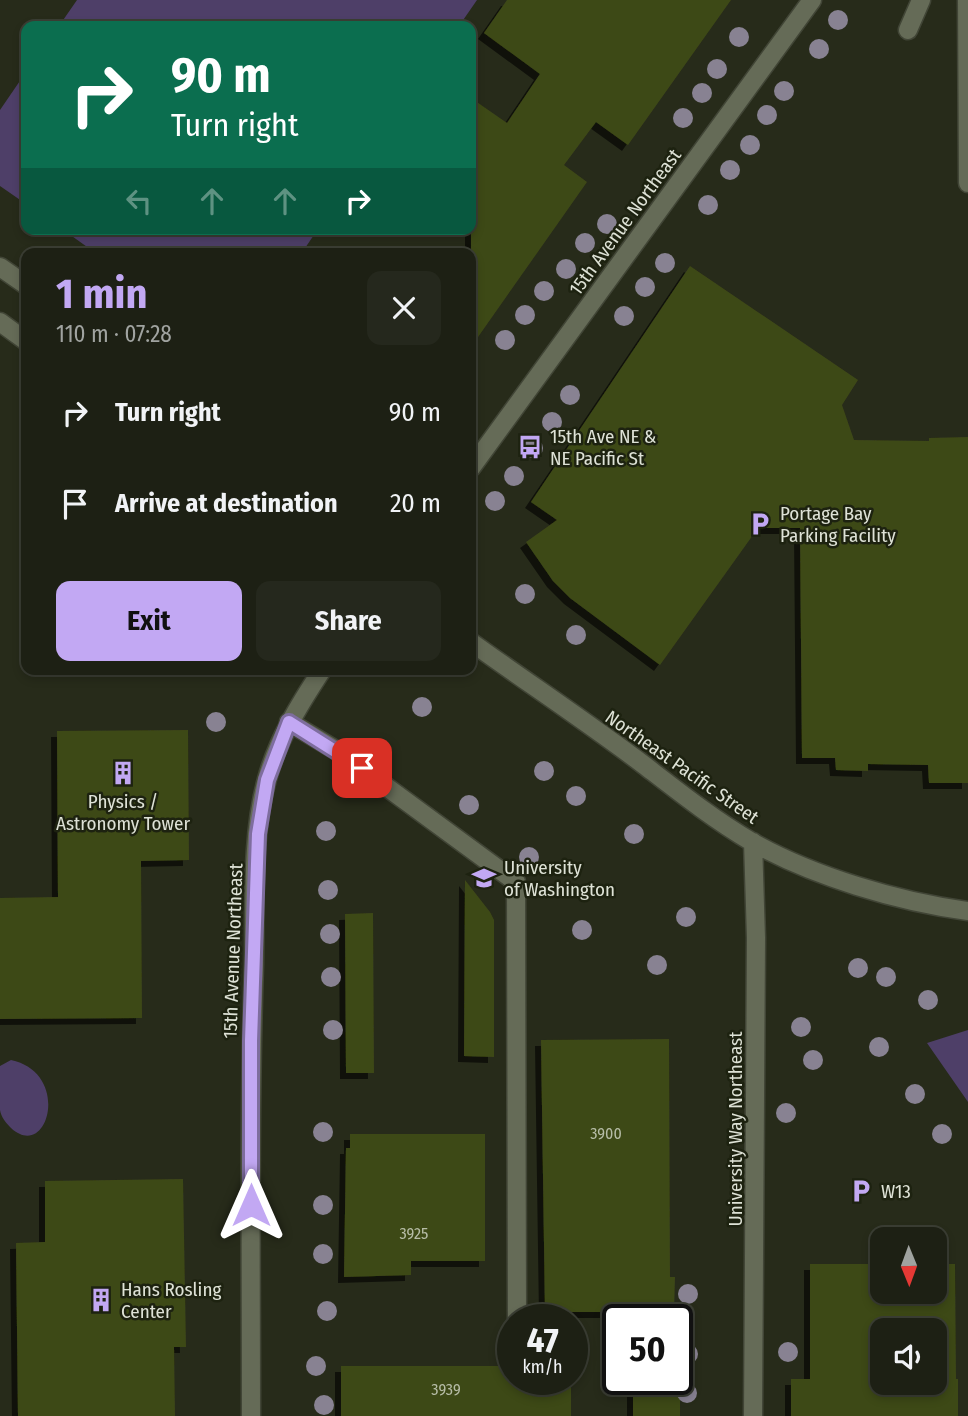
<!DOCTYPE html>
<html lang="en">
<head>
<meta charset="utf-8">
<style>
  body { margin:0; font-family:"Fira Sans Condensed",sans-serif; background:#25281d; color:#f1f3f6; height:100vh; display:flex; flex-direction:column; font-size:26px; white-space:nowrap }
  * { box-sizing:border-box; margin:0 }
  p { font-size:23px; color:#a0a3a0 }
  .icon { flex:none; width:38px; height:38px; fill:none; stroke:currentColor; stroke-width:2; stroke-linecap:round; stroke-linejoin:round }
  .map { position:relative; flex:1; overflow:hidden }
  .details { position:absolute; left:21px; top:248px; width:455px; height:427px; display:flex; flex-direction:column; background:#1d2014; border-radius:14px; box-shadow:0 4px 10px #0003,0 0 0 2px #3b3e34 }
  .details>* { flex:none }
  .top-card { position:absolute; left:21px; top:21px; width:455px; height:214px; border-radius:14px; box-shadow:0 4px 10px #0003,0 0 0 2px #3b3e34; background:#0b6e4f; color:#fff; overflow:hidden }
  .needle { width:46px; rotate:179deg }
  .controls { position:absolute; left:870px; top:1227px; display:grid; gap:14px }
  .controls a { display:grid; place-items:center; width:77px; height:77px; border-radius:14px; background:#1d2014; box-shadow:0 4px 10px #0003,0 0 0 2px #3b3e34; font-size:35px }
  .speed { position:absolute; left:497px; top:1304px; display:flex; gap:14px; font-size:35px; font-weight:700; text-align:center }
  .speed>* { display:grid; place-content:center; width:91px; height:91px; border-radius:50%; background:#1d2014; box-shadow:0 4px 10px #0003,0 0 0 2px #3b3e34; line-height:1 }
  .speed small { font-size:18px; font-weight:400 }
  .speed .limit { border:4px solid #111; border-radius:10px; background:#fff; color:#111 }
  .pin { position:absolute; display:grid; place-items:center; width:60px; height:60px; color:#fff; margin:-30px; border-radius:14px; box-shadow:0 4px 10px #0006 }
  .me { position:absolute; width:77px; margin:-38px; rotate:0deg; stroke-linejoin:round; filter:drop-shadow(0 0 5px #0008) }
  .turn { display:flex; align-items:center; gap:24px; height:147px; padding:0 35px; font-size:32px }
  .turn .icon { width:91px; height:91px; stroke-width:2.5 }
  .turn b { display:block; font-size:49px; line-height:60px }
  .lanes { display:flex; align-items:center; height:66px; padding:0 35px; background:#0003; justify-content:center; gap:35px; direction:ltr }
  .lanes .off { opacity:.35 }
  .round { display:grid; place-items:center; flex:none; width:74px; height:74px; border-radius:14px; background:#25281d }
  .head { display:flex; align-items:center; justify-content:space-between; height:119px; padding:0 35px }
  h1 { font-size:42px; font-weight:700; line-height:52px; color:#c2a8f3 }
  .button { display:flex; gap:14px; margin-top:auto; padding:14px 35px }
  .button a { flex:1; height:80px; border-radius:14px; background:#c2a8f3; color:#111; font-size:28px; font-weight:700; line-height:80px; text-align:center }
  .button a+a { background:#25281d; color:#f1f3f6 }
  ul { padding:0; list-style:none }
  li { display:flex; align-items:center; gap:21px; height:91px; padding:0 35px }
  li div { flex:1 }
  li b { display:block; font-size:26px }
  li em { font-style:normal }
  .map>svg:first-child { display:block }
  .green { fill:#4e3f68 }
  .building { fill:#3e4817; fill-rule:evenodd; filter:url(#shadow) }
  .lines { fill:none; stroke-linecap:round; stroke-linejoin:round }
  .lane-casing { stroke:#414536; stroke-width:21 }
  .secondary-casing { stroke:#414536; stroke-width:21 }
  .lane { stroke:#656b57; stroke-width:18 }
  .secondary { stroke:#656b57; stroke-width:18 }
  .tree { fill:#888292 }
  .route-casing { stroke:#7e6d9e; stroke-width:18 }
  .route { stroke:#c2a8f3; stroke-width:12 }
  .labels { text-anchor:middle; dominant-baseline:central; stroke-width:5; stroke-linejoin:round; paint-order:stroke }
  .number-label { font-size:16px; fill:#b6bca6 }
  .street-label { font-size:19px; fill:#dee2d6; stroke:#1d2210 }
  .poi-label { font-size:19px; fill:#dee2d6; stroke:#1d2210; text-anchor:start }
</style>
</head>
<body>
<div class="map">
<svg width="968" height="1416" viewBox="0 0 968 1416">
  <defs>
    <filter id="shadow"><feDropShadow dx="-6" dy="6" stdDeviation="0" flood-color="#0009"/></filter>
  </defs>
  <rect width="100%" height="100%" fill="#272b1a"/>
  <path class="green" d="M77,0H477L459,26H59Z
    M26,72V204L0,186V110Z
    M62,229H318L301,254H97Z
    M968,1030V1102L927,1043Z
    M11,1060C72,1073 48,1162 11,1128C6,1123 1,1117 0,1110C0,1096 0,1080 0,1066Z"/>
  <path class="building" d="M507,0H731L628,145L596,122L564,165L587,182L471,347V98L507,123L540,74L484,33Z
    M690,266L858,380L842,405L854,440L929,441V438L968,437V783H929L928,765L868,764V771L836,770L835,758H802L800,528H758L660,665L570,598L553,581L526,542L557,520L531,502Z
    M188,730L189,860L141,861L142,1018L0,1019V898L58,897L57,731Z
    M465,880L490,912L494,920V1057L464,1056Z
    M373,913L374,1073H346L345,914Z
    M669,1039L670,1277H675L674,1312H545L541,1040Z
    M350,1134H485V1261H411V1275L344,1277L346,1148H350Z
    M183,1179L186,1347H174L175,1416H18L16,1243L45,1242V1181Z
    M810,1264H882V1292H934V1264H955L956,1379H958V1416H791V1379H810ZM882,1330H934V1382H882Z
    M341,1366H513V1379H571V1416H341Z
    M633,1379H680V1416H633Z"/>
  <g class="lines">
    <g class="lane-casing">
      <path id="lane" d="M967,0L968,183
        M908,30L921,0
        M289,722L339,752L516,882L517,1320"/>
    </g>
    <g class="secondary-casing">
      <path id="secondary" d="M0,267L26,285
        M0,322L26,341
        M471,468L812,0
        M471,642C528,683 587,722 644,765C679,792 713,819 752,842C812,876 899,902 968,911
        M753,842L756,938L753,1416
        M251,1416C251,1265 249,1115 254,964C255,904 251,836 267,779C278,739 299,705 322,670"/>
    </g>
    <use href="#lane" class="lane"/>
    <use href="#secondary" class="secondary"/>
  </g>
  <g class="tree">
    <circle cx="838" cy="20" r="10"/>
    <circle cx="739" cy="37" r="10"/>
    <circle cx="819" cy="49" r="10"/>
    <circle cx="717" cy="69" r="10"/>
    <circle cx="784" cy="91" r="10"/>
    <circle cx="702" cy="93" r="10"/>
    <circle cx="767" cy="115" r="10"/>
    <circle cx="683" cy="118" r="10"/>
    <circle cx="750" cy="145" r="10"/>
    <circle cx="730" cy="170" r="10"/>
    <circle cx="708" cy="205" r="10"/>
    <circle cx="607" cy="224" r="10"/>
    <circle cx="585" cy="243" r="10"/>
    <circle cx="665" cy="263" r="10"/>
    <circle cx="566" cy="269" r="10"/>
    <circle cx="645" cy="287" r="10"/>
    <circle cx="544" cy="291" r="10"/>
    <circle cx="525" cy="315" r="10"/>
    <circle cx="624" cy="316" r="10"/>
    <circle cx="505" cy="340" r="10"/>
    <circle cx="570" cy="395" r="10"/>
    <circle cx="552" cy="422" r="10"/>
    <circle cx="533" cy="448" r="10"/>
    <circle cx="514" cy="476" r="10"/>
    <circle cx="495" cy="501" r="10"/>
    <circle cx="525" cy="594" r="10"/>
    <circle cx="576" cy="635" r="10"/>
    <circle cx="422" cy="707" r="10"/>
    <circle cx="216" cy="722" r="10"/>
    <circle cx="544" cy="771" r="10"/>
    <circle cx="576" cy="796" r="10"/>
    <circle cx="469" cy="805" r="10"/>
    <circle cx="326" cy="831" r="10"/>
    <circle cx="634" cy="834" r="10"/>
    <circle cx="529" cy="857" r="10"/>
    <circle cx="328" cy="890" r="10"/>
    <circle cx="686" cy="917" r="10"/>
    <circle cx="582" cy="930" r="10"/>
    <circle cx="330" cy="934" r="10"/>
    <circle cx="657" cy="965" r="10"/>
    <circle cx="858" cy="968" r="10"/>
    <circle cx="331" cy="977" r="10"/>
    <circle cx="886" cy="977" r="10"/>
    <circle cx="928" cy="1000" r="10"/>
    <circle cx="801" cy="1027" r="10"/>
    <circle cx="333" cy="1030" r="10"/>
    <circle cx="879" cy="1047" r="10"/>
    <circle cx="813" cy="1060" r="10"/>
    <circle cx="915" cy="1094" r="10"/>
    <circle cx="786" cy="1113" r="10"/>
    <circle cx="323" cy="1132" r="10"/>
    <circle cx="942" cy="1134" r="10"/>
    <circle cx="323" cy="1205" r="10"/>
    <circle cx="323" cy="1254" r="10"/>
    <circle cx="688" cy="1294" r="10"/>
    <circle cx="327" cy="1311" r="10"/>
    <circle cx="788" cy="1352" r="10"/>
    <circle cx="688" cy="1354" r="10"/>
    <circle cx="316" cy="1366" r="10"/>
    <circle cx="687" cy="1393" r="10"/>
    <circle cx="324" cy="1405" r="10"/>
  </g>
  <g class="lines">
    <g class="route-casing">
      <path id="route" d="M251,1205V1041L258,834L267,780L289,722L362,768"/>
    </g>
    <use href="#route" class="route"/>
  </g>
  <defs>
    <g id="bus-bare" transform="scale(1.89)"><path d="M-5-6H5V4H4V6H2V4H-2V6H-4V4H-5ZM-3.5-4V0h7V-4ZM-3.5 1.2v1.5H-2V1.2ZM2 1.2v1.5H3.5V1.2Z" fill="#c2a8f3" stroke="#1d2210" stroke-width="2.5" paint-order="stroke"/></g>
    <g id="parking-bare" transform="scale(1.89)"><path d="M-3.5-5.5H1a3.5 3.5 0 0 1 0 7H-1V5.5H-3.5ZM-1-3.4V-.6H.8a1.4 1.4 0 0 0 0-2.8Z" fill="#c2a8f3" stroke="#1d2210" stroke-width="2.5" paint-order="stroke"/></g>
    <g id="building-bare" transform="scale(1.89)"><path d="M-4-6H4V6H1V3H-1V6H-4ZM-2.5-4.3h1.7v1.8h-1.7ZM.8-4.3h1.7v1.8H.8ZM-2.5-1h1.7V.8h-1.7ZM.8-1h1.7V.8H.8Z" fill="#c2a8f3" stroke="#1d2210" stroke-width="2.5" paint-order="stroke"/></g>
    <g id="university-bare" transform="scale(1.89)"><path d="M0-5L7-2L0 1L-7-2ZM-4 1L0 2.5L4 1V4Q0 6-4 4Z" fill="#c2a8f3" stroke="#1d2210" stroke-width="2.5" paint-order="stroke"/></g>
  </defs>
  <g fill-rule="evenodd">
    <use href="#bus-bare" x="530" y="447"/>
    <use href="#parking-bare" x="760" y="524"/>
    <use href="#building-bare" x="123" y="773"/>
    <use href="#university-bare" x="484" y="878"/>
    <use href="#parking-bare" x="861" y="1191"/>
    <use href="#building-bare" x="101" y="1300"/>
  </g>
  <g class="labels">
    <g class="number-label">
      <text x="606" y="1133">3900</text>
      <text x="414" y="1233">3925</text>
      <text x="446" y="1389">3939</text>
    </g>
    <g class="street-label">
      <text transform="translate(625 222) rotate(-54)">15th Avenue Northeast</text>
      <text transform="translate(682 767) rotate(35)">Northeast Pacific Street</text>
      <text transform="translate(233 951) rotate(-88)">15th Avenue Northeast</text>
      <text transform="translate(735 1129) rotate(-90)">University Way Northeast</text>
    </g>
    <g class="poi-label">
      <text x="550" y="436">15th Ave NE &amp;<tspan x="550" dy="22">NE Pacific St</tspan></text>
      <text x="780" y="513">Portage Bay<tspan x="780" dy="22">Parking Facility</tspan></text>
      <text x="123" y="801" text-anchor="middle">Physics /<tspan x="123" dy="22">Astronomy Tower</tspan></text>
      <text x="504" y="867">University<tspan x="504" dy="22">of Washington</tspan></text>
      <text x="881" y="1191">W13</text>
      <text x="121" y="1289">Hans Rosling<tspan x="121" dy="22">Center</tspan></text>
    </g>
  </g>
</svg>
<div class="controls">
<a><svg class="needle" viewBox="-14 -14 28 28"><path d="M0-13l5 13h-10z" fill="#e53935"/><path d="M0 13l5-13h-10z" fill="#a0a3a0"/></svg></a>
<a><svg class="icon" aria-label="sound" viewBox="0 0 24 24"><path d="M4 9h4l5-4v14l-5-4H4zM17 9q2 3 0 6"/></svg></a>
</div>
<div class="speed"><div>47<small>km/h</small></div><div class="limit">50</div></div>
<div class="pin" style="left:362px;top:768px;background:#d93025"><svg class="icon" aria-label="arrive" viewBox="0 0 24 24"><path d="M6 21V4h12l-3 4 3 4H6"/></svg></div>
<svg class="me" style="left:251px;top:1205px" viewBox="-20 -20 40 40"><path d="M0-17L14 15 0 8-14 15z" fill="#c2a8f3" stroke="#fff" stroke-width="4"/></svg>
<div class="top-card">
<div class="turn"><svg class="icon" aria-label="right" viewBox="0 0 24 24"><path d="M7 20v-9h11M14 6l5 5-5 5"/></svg><div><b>90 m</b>Turn right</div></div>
<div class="lanes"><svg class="icon off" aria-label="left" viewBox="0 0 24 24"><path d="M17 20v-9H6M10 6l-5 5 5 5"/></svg><svg class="icon off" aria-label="ahead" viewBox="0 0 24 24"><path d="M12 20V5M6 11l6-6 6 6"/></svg><svg class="icon off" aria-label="ahead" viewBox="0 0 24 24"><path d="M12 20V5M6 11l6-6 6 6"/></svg><svg class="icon" aria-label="right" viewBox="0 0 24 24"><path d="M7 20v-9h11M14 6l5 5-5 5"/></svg></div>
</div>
<section class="details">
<div class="head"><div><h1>1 min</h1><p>110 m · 07:28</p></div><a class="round"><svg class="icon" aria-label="close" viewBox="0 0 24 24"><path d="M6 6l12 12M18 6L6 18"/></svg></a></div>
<ul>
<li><svg class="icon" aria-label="right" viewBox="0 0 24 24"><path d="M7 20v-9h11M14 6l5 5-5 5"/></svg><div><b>Turn right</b></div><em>90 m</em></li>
<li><svg class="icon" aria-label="arrive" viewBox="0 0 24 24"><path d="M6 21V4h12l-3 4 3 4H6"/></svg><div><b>Arrive at destination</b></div><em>20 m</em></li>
</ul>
<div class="button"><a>Exit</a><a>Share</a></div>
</section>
</div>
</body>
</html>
